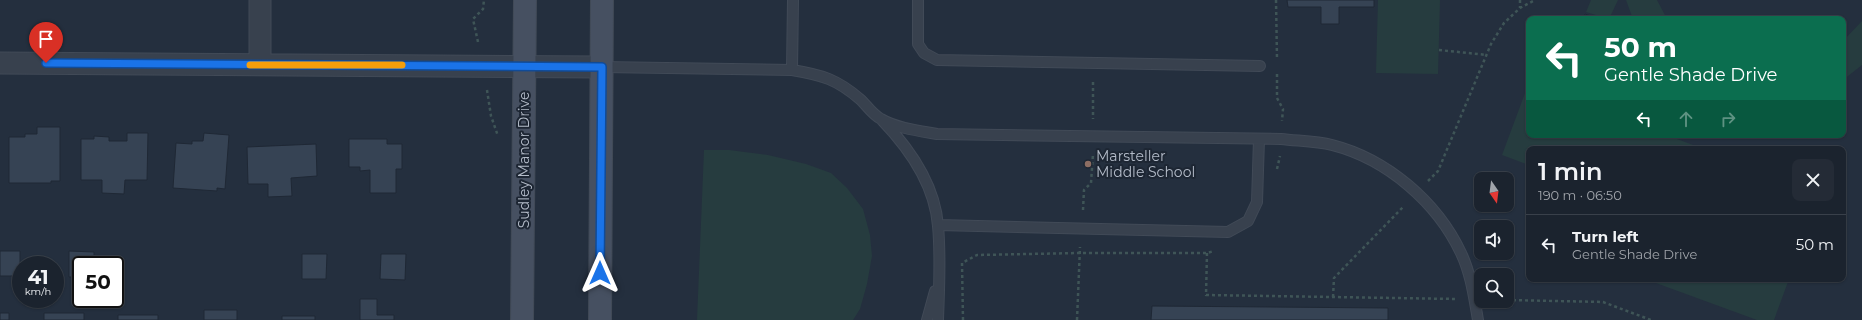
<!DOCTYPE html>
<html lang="en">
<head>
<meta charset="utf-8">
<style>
  body { margin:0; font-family:Montserrat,sans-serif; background:#242b36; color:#f1f3f6; height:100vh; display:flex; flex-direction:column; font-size:15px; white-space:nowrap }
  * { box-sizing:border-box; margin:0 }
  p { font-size:13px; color:#a0a4aa }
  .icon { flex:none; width:22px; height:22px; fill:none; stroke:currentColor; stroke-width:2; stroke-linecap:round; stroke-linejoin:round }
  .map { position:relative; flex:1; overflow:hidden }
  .side { position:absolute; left:1526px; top:146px; width:320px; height:136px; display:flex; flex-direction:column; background:#1b232e; border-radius:8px; box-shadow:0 1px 3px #0004,0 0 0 1px #39404a }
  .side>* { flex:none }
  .hud { position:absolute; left:1526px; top:16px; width:320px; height:122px; border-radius:8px; box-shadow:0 1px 3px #0004,0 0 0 1px #39404a; background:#0b6e4f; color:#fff; overflow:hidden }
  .needle { width:26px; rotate:166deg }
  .tools { position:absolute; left:1474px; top:172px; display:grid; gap:8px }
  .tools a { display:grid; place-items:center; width:40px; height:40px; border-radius:8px; background:#1b232e; box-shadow:0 1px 3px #0004,0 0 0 1px #39404a; font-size:20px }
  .speed { position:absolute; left:12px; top:256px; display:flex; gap:8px; font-size:20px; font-weight:700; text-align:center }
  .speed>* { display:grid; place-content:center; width:52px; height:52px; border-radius:50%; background:#1b232e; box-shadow:0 1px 3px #0004,0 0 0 1px #39404a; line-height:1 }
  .speed small { font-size:10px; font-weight:400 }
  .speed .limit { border:2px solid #111; border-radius:6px; background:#fff; color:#111 }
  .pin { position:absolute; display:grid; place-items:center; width:34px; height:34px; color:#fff; margin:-41px -17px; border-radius:50% 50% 50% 0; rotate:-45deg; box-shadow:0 0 4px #0007 }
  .pin .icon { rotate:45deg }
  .me { position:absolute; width:44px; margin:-22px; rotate:0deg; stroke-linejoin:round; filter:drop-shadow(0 0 3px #0008) }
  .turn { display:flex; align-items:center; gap:14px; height:84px; padding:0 12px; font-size:18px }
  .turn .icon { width:52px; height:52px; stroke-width:2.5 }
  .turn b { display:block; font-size:28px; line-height:34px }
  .lanes { display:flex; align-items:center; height:38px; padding:0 12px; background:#0003; justify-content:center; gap:20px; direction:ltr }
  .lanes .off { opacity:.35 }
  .round { display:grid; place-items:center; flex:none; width:42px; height:42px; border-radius:8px; background:#242b36 }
  .head { display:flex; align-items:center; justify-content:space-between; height:68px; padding:0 12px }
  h1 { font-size:24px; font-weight:600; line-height:30px }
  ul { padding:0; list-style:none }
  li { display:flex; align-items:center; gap:12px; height:60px; padding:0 12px; border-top:1px solid #39404a }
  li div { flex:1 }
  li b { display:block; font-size:15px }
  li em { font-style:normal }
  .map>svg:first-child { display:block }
  .green { fill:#263c3f }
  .building { fill:#364354; stroke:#1f2835 }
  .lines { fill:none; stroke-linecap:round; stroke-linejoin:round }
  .lane-casing { stroke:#414a57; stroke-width:12 }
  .street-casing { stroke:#414a57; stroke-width:23 }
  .secondary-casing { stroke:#414a57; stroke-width:24 }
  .path { stroke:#3f5557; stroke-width:2.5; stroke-dasharray:3 3; stroke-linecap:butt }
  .lane { stroke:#38414e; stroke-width:10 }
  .street { stroke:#38414e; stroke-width:21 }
  .secondary { stroke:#465061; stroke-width:22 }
  .route-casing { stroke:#114b97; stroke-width:10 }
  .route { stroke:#1a73e8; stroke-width:7 }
  .slow { stroke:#f59e0b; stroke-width:7 }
  .education-dot { fill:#8d6e63; stroke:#1d2633; stroke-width:1.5 }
  .labels { text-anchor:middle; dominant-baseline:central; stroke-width:4; stroke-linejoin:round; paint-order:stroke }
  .poi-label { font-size:14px; fill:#b4bcc9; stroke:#1d2633; text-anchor:start }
  .street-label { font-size:14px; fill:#b4bcc9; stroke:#1d2633 }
</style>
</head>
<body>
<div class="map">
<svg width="1862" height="320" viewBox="0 0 1862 320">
  <rect width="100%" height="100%" fill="#242f3e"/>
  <path class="green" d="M1378,0H1440L1438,74L1376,73Z
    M1591,0H1618L1609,19L1586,12Z
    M1626,0H1657L1667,19H1633Z
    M1862,21V65L1843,80V41Z
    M1528,85L1529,135H1666L1704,149H1529V165L1502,155Z
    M704,150H729L768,155L806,164L831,173L847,188L863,209L870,235L872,256L867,284L860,309L853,320H697Z
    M1645,279H1789L1774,320H1757Z"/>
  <path class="building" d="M1287,0H1374V7H1339V24H1321V7H1288Z
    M1585,14L1599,19H1583Z
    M37,127H60V181H51V183H9V137H25V134H37Z
    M127,133H148L147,180H125L124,194L102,193V180H81V139H94V136L109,137V141H127Z
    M204,133L229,135L225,189L217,188V191L173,188L176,143L192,144V141H203Z
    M349,139H387V144H402V169H396V193H370V170L360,171V167H349Z
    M316,144L317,176L291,178L292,196L268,197V184H248L247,147Z
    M0,251H20V276H0Z
    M69,251L94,252V265H81V277H69Z
    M302,254H327L326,279H302Z
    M381,254H406L405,280L380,279Z
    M360,299H377V315H394V320H360Z
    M1152,306L1388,308V320H1151Z
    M204,310H237V320H204Z
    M0,313H9V320H0Z
    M44,313H84V320H44Z
    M118,315H158V320H118Z
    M282,316H315V320H282Z"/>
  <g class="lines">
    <g class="lane-casing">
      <path id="lane" d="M918,0V44L924,53L937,60L1260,66
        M602,67L792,70C822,75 837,79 861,100C867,106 873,115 881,119C896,128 920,131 937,134L1281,139C1297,141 1316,141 1332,145C1387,159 1437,202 1461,253C1471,274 1474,297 1478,320
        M792,70L793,0
        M882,120C909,148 935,185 938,226C941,257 939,289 938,320
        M938,225L1228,232L1248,221L1257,202L1259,139
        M927,320L935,291"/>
    </g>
    <g class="street-casing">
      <path id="street" d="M0,63L602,67
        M260,65V0"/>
    </g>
    <g class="secondary-casing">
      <path id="secondary" d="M522,320L525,0
        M600,320L602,0"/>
    </g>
    <path class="path" d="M1276,0L1277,59
      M1520,0V8
      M478,42L473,19L483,9L484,0
      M1439,50L1487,55
      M1277,74V98L1283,109L1282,121
      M1093,82V119
      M487,90L491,116L498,136
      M1277,169L1280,156
      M1428,181L1438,171L1491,44L1504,23L1520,8L1535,0
      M1083,210L1084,190L1091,183L1093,154
      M1207,253L1206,295L1457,299
      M1333,297L1334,278L1404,206
      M1507,300L1603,302L1651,320
      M963,320L962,263L977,255L1079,253H1207L1214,251
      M1077,320L1080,247"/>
    <use href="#lane" class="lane"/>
    <use href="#street" class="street"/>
    <use href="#secondary" class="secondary"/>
  </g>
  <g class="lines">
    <g class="route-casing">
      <path id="route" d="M46,63L602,67L600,273"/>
    </g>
    <use href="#route" class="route"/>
    <path class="slow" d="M250,65H402"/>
  </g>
  <circle class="education-dot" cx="1088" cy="164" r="4"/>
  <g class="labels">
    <g class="poi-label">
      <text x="1096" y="156">Marsteller<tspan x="1096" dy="16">Middle School</tspan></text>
    </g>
    <g class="street-label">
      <text transform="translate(524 160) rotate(-90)">Sudley Manor Drive</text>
    </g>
  </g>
</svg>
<div class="tools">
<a><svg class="needle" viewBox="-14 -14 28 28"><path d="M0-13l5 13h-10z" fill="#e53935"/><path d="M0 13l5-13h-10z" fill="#a0a4aa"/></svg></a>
<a><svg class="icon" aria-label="sound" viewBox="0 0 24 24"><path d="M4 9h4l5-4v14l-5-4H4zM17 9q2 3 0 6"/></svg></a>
<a><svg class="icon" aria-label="search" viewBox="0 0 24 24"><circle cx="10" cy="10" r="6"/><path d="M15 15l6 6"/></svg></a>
</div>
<div class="speed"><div>41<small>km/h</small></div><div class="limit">50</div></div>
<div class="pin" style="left:46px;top:63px;background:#d93025"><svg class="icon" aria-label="arrive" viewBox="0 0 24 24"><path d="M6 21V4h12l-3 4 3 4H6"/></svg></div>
<svg class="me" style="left:600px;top:273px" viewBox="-20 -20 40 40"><path d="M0-17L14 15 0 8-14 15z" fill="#1a73e8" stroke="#fff" stroke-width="4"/></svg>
<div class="hud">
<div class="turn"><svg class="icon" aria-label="left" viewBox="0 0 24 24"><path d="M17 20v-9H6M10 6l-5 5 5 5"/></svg><div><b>50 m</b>Gentle Shade Drive</div></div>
<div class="lanes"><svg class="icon" aria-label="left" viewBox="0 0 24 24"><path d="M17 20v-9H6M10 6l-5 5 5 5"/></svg><svg class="icon off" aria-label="ahead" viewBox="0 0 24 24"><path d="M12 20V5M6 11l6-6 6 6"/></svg><svg class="icon off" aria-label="right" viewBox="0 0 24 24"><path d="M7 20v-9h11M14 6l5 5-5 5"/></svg></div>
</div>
<section class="side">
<div class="head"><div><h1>1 min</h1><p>190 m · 06:50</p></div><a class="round"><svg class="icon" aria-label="close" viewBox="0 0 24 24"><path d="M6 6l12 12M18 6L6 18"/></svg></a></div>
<ul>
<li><svg class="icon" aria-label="left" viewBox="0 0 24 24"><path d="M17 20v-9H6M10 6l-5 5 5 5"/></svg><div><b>Turn left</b><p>Gentle Shade Drive</p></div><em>50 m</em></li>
</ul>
</section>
</div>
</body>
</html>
